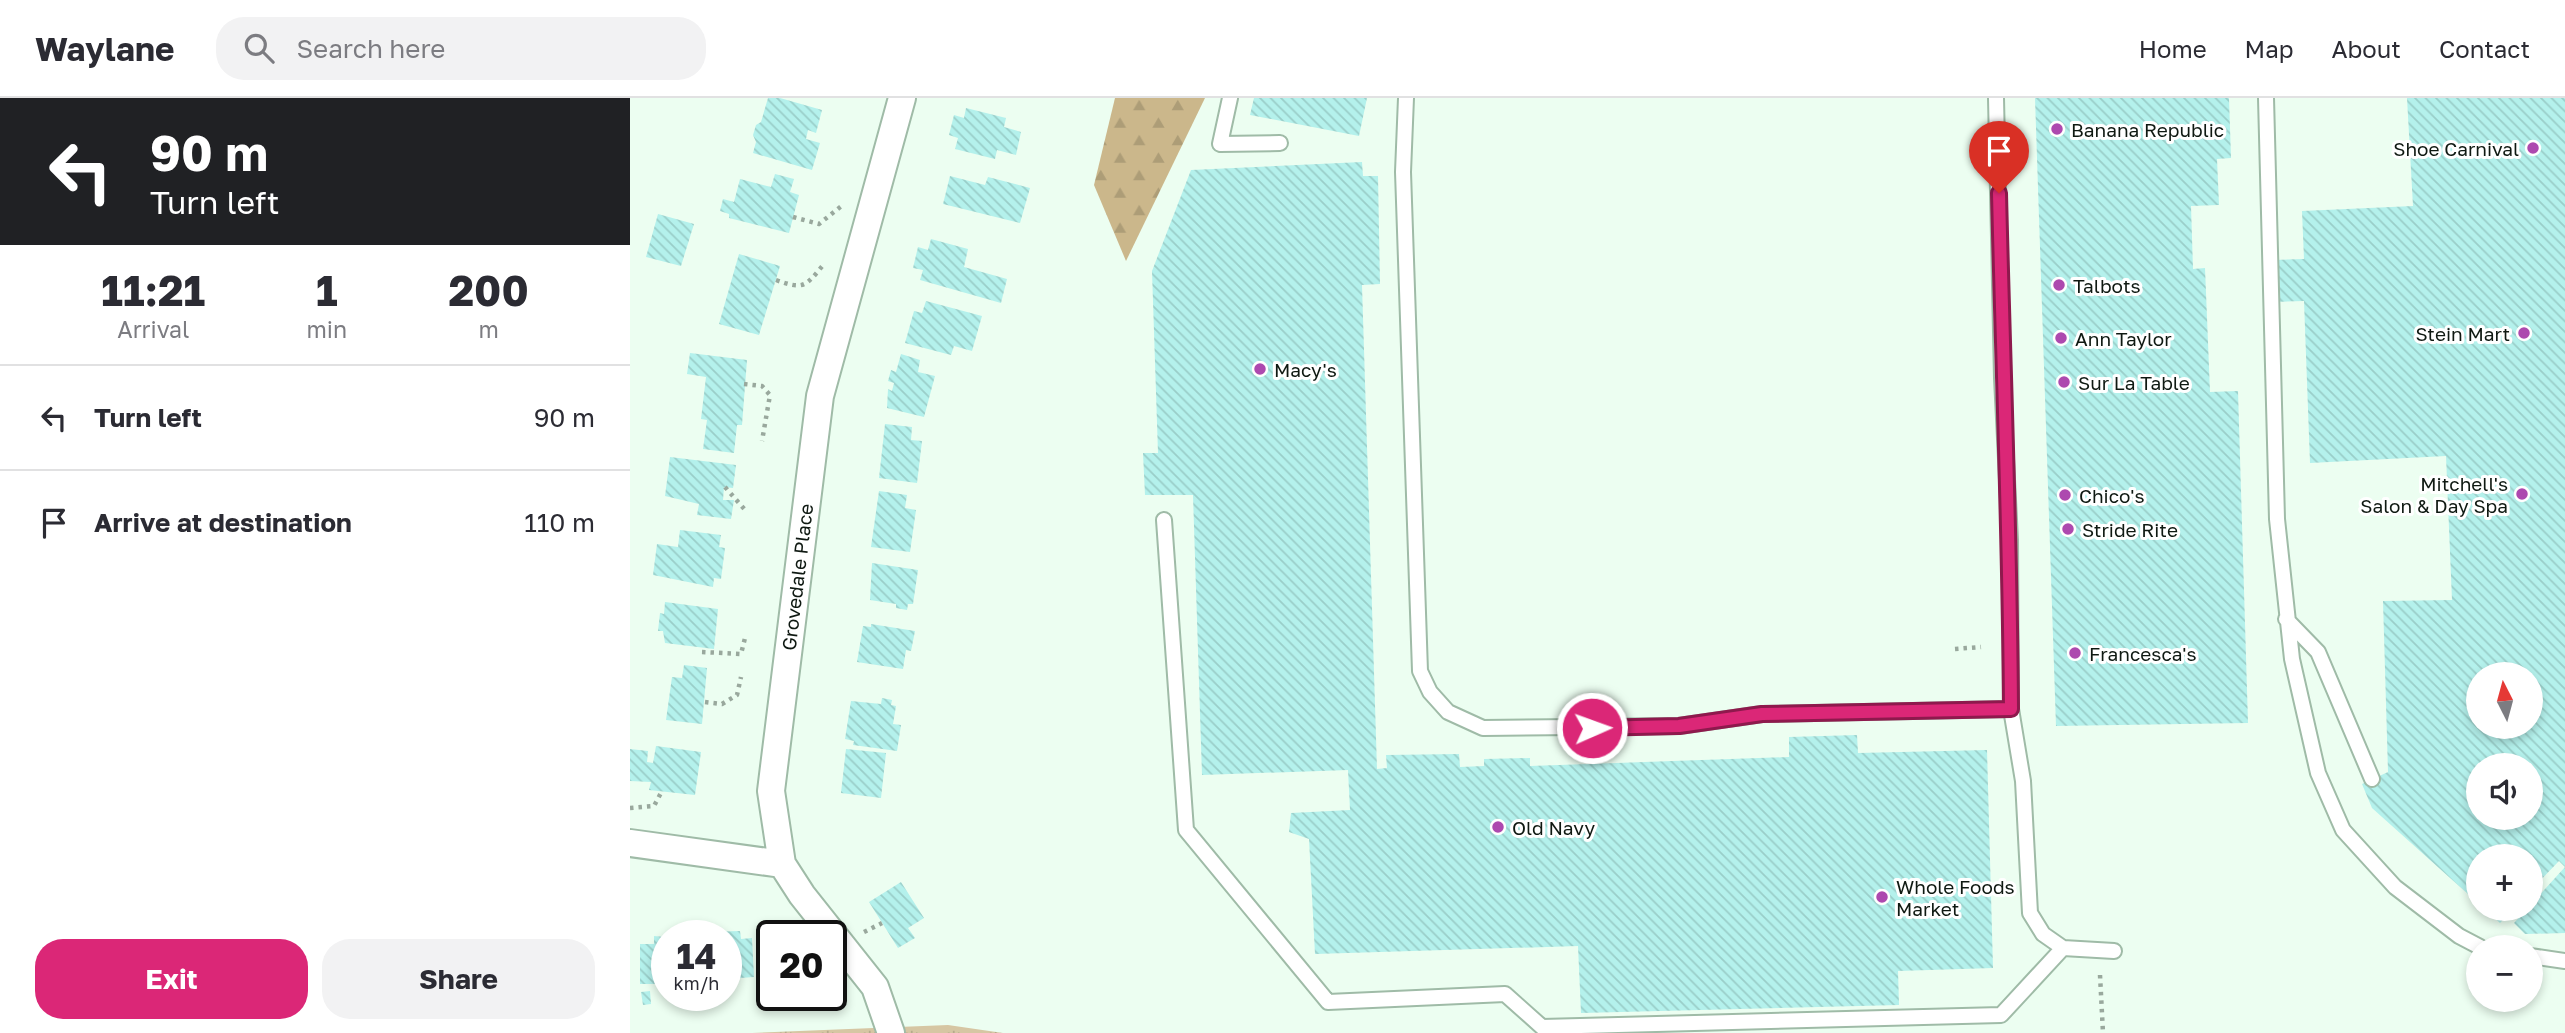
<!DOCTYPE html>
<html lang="en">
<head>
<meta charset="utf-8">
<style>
  body { margin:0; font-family:"Golos Text",sans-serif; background:#f2f2f3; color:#2b2b33; height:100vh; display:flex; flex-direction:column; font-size:26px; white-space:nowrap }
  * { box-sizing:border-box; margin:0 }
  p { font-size:23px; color:#7c7c81 }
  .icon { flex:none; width:38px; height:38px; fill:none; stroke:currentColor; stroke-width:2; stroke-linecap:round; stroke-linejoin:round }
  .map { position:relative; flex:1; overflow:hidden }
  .panel { display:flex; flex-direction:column; background:#fff; width:630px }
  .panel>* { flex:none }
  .guide { background:#202124; color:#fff; overflow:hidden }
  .needle { width:46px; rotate:354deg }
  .controls { position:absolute; left:1836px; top:564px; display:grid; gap:14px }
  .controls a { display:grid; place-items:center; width:77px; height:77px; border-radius:50%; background:#fff; box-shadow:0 4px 10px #0003; font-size:35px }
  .speed { position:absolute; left:21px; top:822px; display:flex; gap:14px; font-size:35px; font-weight:700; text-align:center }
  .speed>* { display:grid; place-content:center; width:91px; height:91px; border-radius:50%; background:#fff; box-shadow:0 4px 10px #0003; line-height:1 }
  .speed small { font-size:18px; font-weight:400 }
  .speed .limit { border:4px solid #111; border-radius:10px; background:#fff; color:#111 }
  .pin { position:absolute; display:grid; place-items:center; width:60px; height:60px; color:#fff; margin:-72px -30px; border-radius:50% 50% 50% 0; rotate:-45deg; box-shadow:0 0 7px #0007 }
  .pin .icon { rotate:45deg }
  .me { position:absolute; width:77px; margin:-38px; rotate:88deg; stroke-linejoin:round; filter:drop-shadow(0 0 5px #0008) }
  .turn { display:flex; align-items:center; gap:24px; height:147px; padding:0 35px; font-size:32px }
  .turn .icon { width:91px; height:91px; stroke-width:2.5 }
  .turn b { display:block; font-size:49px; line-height:60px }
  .eta { display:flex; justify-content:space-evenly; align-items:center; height:119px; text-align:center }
  .eta b { font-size:42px; font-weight:700; line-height:49px }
  .cta { display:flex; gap:14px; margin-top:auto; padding:14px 35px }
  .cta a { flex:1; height:80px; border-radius:28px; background:#db2777; color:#fff; font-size:28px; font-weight:700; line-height:80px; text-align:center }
  .cta a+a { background:#f2f2f3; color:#2b2b33 }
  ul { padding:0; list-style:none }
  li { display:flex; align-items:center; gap:21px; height:105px; padding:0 35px; border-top:2px solid #e1e1e2 }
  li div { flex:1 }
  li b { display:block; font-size:26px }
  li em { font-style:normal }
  header { display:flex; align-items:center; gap:42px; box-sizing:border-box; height:98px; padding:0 35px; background:#fff; border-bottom:2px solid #e1e1e2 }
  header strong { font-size:33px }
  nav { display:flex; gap:38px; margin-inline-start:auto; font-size:24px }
  .search { width:490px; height:63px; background:#f2f2f3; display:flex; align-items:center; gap:18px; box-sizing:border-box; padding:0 24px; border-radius:28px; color:#7c7c81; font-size:26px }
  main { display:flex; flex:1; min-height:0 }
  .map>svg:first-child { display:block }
  .forest { fill:url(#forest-firs) }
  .park { fill:url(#park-tufts) }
  .building { fill:url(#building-back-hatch); fill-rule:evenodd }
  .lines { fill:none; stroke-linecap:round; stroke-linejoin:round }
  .service-casing { stroke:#9fbba7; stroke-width:18 }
  .minor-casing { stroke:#9fbba7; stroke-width:30 }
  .path { stroke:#99a89d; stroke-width:4.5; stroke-dasharray:3.5 5; stroke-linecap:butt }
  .service { stroke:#fff; stroke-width:14 }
  .minor { stroke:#fff; stroke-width:26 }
  .route-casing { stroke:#8e194d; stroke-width:18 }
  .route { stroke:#db2777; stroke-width:12 }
  .poi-dot { fill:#ad49af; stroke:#fff; stroke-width:2.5 }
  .labels { text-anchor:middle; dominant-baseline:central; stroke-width:6; stroke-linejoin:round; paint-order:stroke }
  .poi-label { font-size:19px; fill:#0f1912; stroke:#fff; text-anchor:start }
  .street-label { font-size:19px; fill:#0f1912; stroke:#fff }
</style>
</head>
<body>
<header>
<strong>Waylane</strong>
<div class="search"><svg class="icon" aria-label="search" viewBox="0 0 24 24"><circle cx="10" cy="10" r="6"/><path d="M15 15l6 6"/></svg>Search here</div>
<nav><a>Home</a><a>Map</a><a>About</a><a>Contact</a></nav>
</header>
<main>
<section class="panel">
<div class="guide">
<div class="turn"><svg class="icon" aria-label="left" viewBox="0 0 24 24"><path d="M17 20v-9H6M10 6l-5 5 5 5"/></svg><div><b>90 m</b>Turn left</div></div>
</div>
<div class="eta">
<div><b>11:21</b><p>Arrival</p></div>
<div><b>1</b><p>min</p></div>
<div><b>200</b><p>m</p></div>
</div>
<ul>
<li><svg class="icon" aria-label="left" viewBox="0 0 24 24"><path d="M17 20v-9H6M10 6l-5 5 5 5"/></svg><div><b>Turn left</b></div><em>90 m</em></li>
<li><svg class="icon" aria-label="arrive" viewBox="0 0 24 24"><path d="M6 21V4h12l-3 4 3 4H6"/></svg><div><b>Arrive at destination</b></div><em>110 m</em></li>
</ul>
<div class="cta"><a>Exit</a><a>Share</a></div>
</section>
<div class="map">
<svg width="1935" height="935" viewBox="0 0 1935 935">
  <defs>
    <pattern id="forest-firs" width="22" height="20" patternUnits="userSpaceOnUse" patternTransform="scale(1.75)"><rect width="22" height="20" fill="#cbb78b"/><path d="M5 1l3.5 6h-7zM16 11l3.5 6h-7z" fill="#ad9d77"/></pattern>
    <pattern id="park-tufts" width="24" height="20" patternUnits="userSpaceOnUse" patternTransform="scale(1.75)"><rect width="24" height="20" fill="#d6c6a3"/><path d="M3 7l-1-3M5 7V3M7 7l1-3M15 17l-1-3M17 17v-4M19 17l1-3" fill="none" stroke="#b6aa8b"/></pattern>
    <pattern id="building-back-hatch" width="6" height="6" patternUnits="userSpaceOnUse" patternTransform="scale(1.75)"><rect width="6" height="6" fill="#b4f1ec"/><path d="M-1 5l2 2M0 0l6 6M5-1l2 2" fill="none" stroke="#9acec9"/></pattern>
  </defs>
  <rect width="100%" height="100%" fill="#ecfef1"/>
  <path class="forest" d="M485,0H575L496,163L464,87Z"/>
  <path class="park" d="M318,927L373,935H122Z"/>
  <path class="building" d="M138,0H150L192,12L186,35L178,32L176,41L190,45L182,72L123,55L126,44L123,37L126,27L131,24Z
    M624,0H737L729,38L620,17Z
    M1405,0H1599L1601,60L1587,61L1589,107L1561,108L1563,171L1575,170L1580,294L1608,293L1618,625L1426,628Z
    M1777,0H1935V769L1929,763L1900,793V758H1848V805L1742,710L1732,686L1758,674L1753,503L1822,502L1816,358L1680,365L1674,203L1645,204V162L1674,161L1672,113L1783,108ZM1848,576H1900V628H1848ZM1848,667H1900V719H1848Z
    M336,10L376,20L374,29L391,34L386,57L367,52L365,61L325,51L328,40L319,37L324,17L334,20Z
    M732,64L733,78H748L750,186L732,187L747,671L757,670L756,657L829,656L830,669L854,668V661L900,660V668L1159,659V639L1227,637L1228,655L1357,652L1363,870L1268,873L1269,907L951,915L948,848L685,856L679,741L659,734L661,715L720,712L718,672L572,677L563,397H515L513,355H528L522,173L561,72Z
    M145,76L164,81L160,94L169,97L159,135L99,120V116L90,113L93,101L104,104L110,81L141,89Z
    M320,78L355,87L358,79L400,90L390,125L313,106Z
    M28,116L64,126L51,168L16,159Z
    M301,141L338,151L334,169L377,181L371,205L290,182L293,172L283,170L288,149L298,152Z
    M109,156L150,168L129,237L89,226Z
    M296,203L352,218L342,253L324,248L321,257L275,245L284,213L292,215Z
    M60,255L117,262L112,327H107L104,355L73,351L77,322L71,321L76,279L57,276Z
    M271,256L290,262L288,274L305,278L294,319L257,310L258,291L262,293L264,285L258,283L261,272L266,274Z
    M255,326L282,329L281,342L292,343L287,385L249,380Z
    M40,359L106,367L103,390L94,389L93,402H104L101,421L67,417L69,406L35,398Z
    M249,393L277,397L275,410L286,412L280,454L241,449Z
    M50,432L91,437L89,449L95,450L91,481L84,480L83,489L23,477L27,446L48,449Z
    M242,465L288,472L283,506H278L277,512L266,510V506L240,502Z
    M35,504L88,511L84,551L35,545L33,533H28L30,515L34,516Z
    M241,526L285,533L281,553L276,552L273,571L227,564L233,528L241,529Z
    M54,567L77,570L72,626L36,622L42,579L52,580Z
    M252,600L262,602L261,607L266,608L263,626L271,627L267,653L223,647L224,643L215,641L221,603L251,606Z
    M26,648L71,654L65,697L19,692L21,684L0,683V651L18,653L17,664L23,665Z
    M216,651L256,655L251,700L211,695Z
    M1935,769V835L1895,836L1884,825Z
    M271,784L294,820L278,830L285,840L268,850L239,804Z
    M1854,810H1884L1870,825Z
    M110,833L111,841L122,840L124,879L96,881V838H77V834Z
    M24,838L35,839L37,843V886H10V846H24Z
    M20,893L21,906L13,907L11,894Z"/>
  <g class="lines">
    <g class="service-casing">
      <path id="service" d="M600,0L590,46L650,45
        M776,0L773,74L790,573L800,594L818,614L853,630L1049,628L1132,616L1381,611
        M1366,0L1372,280L1380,442L1381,611L1393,683L1400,815L1413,836L1433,850L1484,853
        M1636,0L1647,421L1662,561L1688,675L1713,732L1765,789L1829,838L1850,849
        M534,422L556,732L698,904L875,896L912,929L1371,917L1433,850
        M1656,521L1688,554L1742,681
        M1900,858L1935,863"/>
    </g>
    <g class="minor-casing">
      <path id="minor" d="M0,745L152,766
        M261,935L245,889L172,797L152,766L141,693L190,298L272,0"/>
    </g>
    <path class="path" d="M163,119L189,126L214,106
      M146,182C174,192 175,189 194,166
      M114,286L132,288L140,297L132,343
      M95,389L116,413
      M1325,551L1351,549
      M72,554L111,556L115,540
      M75,604L92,606L107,597L111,579
      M0,710L24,708L32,693
      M234,834L252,825
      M1470,877L1473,935"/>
    <use href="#service" class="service"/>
    <use href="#minor" class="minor"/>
  </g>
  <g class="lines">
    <g class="route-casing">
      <path id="route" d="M962,630L1049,628L1132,616L1381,611C1380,438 1373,267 1369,95"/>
    </g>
    <use href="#route" class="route"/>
  </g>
  <g class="poi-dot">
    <circle cx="1427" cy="31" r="7"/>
    <circle cx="1903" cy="50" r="7"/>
    <circle cx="1429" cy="187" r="7"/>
    <circle cx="1894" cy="235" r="7"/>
    <circle cx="1431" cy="240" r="7"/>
    <circle cx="630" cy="271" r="7"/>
    <circle cx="1434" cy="284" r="7"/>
    <circle cx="1892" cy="396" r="7"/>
    <circle cx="1435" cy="397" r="7"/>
    <circle cx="1438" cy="431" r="7"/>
    <circle cx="1445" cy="555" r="7"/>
    <circle cx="868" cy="729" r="7"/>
    <circle cx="1252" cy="799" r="7"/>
  </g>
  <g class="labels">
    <g class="poi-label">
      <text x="1441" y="31">Banana Republic</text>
      <text x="1889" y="50" text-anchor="end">Shoe Carnival</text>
      <text x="1443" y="187">Talbots</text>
      <text x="1880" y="235" text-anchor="end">Stein Mart</text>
      <text x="1445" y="240">Ann Taylor</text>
      <text x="644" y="271">Macy's</text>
      <text x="1448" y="284">Sur La Table</text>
      <text x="1878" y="385" text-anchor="end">Mitchell's<tspan x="1878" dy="22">Salon &amp; Day Spa</tspan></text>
      <text x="1449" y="397">Chico's</text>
      <text x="1452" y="431">Stride Rite</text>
      <text x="1459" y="555">Francesca's</text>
      <text x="882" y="729">Old Navy</text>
      <text x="1266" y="788">Whole Foods<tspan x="1266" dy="22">Market</tspan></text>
    </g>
    <g class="street-label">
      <text transform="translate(167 479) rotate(-83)">Grovedale Place</text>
    </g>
  </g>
</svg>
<div class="controls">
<a><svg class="needle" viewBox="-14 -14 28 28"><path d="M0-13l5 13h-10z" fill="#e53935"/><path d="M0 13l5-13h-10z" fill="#7c7c81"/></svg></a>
<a><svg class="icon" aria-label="sound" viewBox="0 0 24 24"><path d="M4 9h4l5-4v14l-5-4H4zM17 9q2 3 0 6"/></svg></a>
<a>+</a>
<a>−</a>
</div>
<div class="speed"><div>14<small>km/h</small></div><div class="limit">20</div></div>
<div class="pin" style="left:1369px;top:95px;background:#d93025"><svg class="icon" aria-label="arrive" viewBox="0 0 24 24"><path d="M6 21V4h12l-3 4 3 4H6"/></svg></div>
<svg class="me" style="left:962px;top:630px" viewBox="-20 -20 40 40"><circle r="17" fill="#db2777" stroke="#fff" stroke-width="3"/><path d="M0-11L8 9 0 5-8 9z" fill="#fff"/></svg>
</div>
</main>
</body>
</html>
